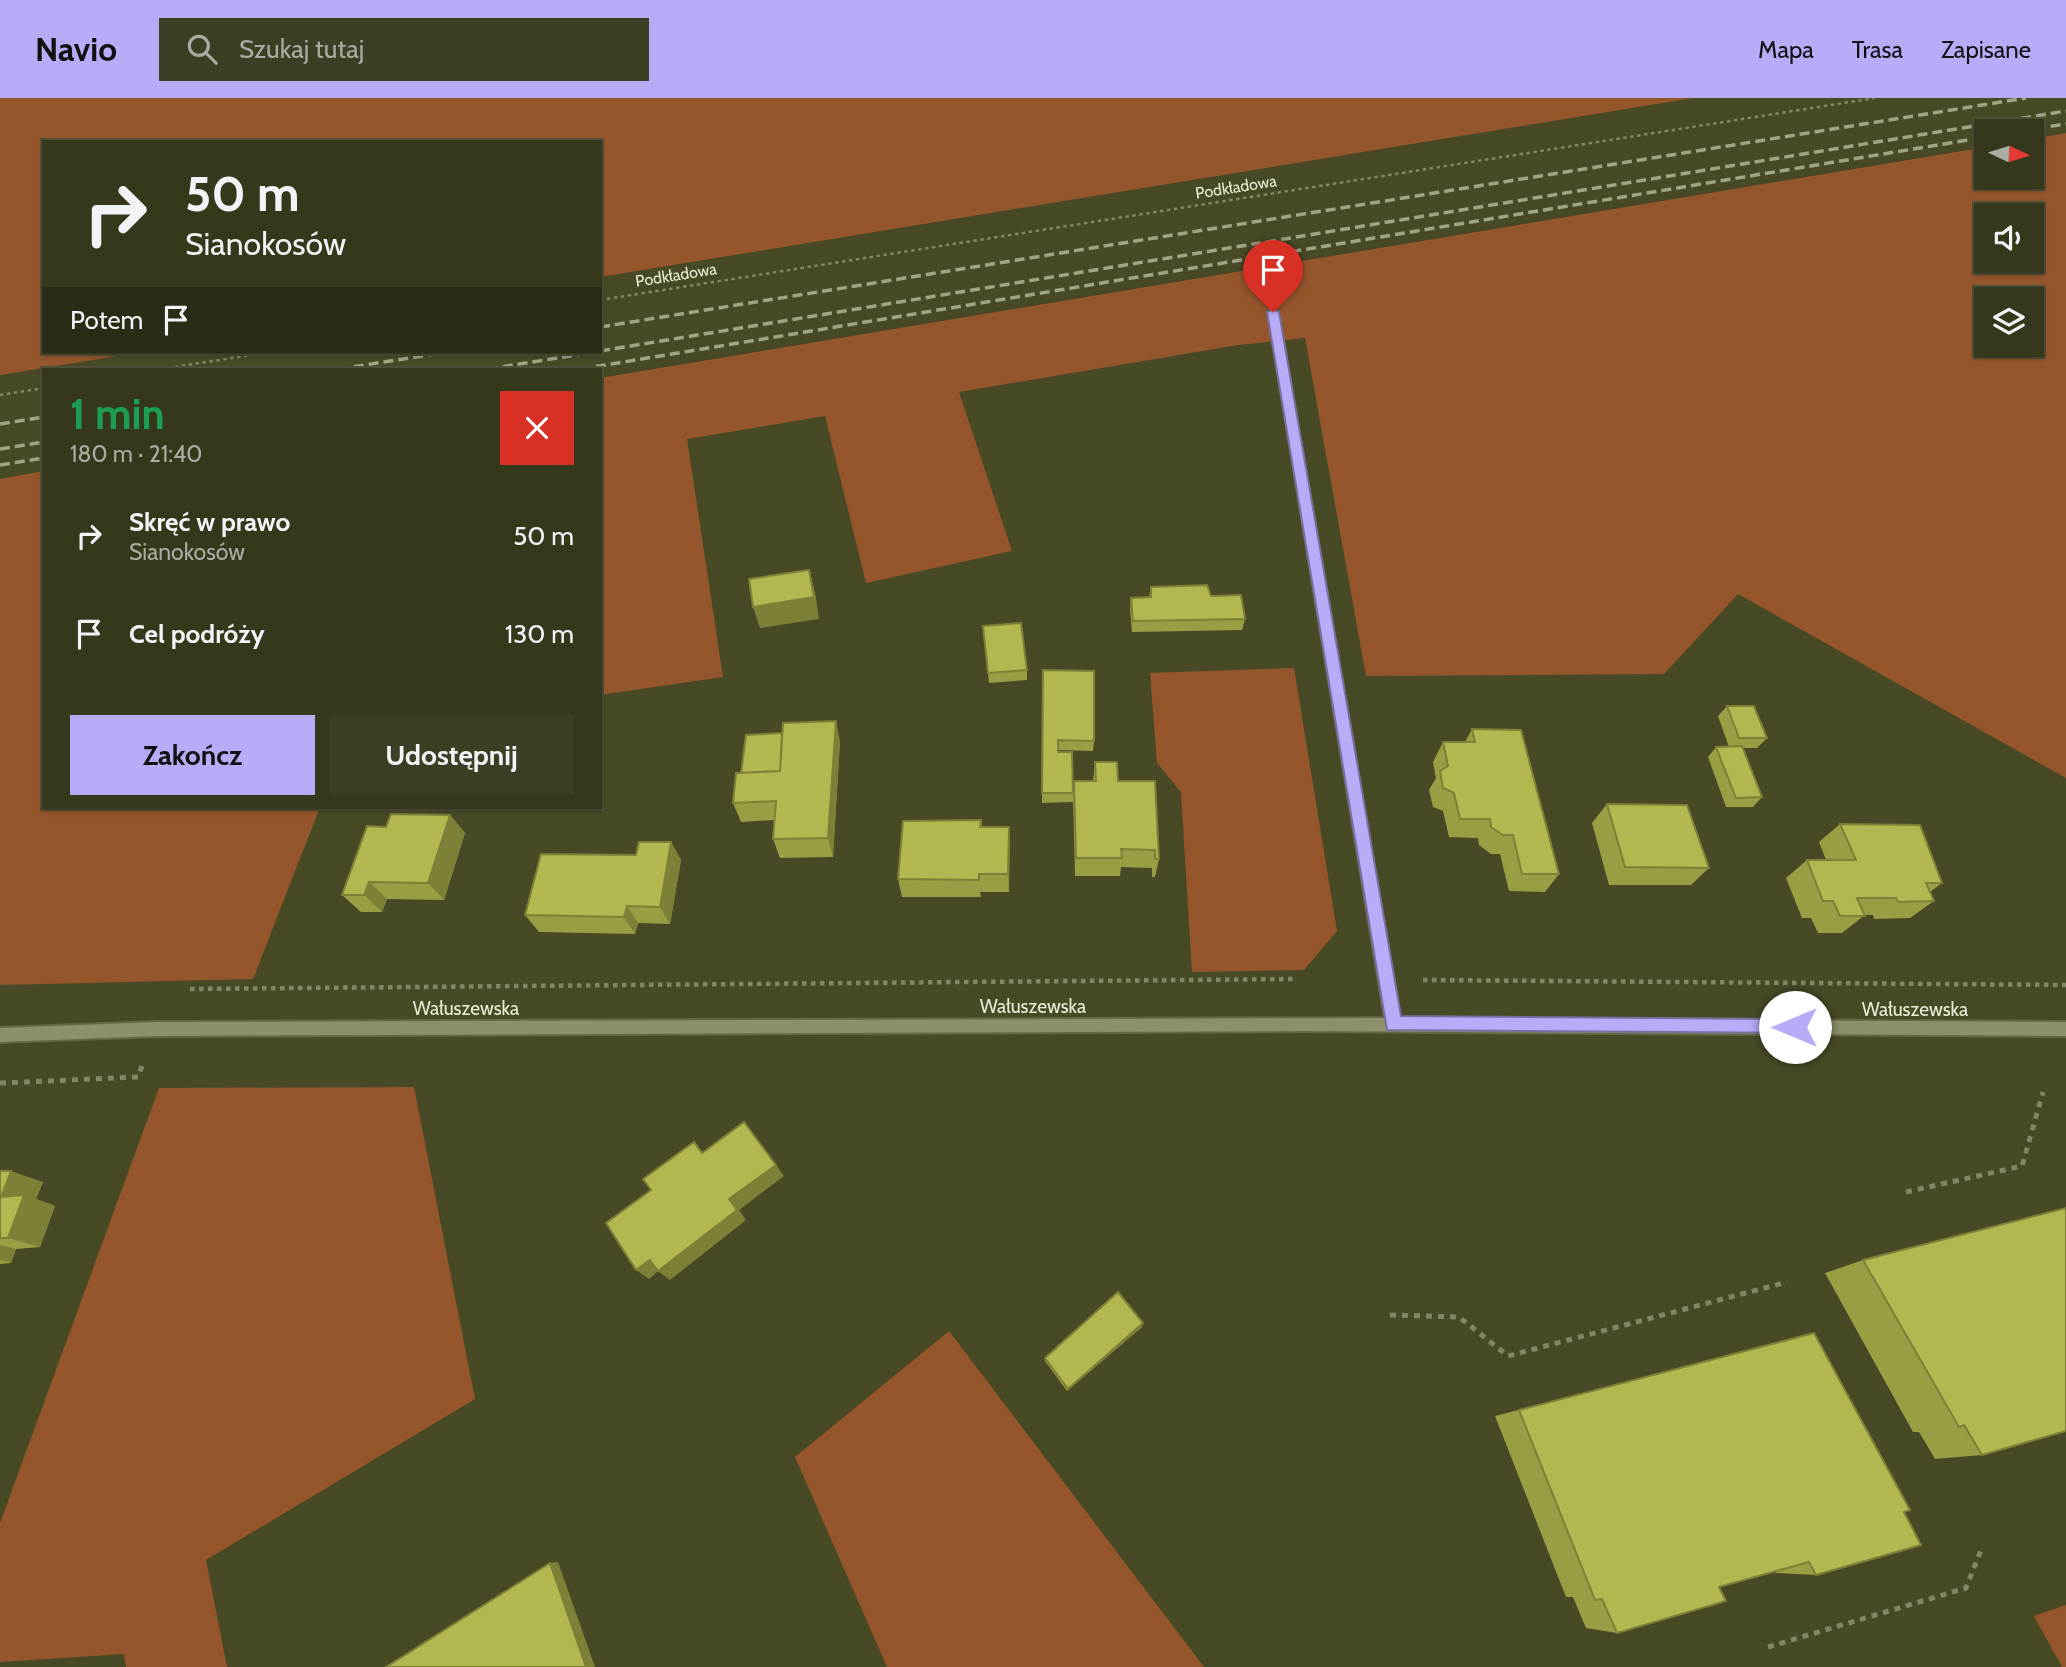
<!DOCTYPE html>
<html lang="pl">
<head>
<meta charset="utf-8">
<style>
  body { margin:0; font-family:Cabin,sans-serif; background:#3d3f25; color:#f1f3f6; height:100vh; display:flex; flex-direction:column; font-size:26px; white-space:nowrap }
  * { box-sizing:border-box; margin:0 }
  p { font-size:23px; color:#aaaca3 }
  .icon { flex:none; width:38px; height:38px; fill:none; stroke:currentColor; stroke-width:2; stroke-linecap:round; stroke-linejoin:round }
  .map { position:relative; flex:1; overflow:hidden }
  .sheet { position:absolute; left:42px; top:270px; width:560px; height:441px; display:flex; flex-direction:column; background:#36381c; border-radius:0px; box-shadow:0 2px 5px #0004,0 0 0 2px #50523b }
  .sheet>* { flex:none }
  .hud { position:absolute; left:42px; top:42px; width:560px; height:214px; border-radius:0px; box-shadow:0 2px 5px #0004,0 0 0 2px #50523b; background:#36381c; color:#f1f3f6; overflow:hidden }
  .needle { width:46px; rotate:94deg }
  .buttons { position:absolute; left:1974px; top:21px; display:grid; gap:14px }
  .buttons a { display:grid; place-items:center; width:70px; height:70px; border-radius:0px; background:#36381c; box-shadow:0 2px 5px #0004,0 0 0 2px #50523b; font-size:35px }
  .pin { position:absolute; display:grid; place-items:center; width:60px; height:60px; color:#fff; margin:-72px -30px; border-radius:50% 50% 50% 0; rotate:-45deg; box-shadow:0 0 7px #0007 }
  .pin .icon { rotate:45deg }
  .me { position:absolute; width:77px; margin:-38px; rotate:270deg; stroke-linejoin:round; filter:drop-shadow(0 0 5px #0008) }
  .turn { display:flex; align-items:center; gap:24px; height:147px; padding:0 28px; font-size:32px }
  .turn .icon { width:91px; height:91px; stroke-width:2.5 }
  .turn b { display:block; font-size:49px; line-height:60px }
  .then { display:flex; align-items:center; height:66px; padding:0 28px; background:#0003; gap:14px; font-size:26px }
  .round { display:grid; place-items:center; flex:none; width:74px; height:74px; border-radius:0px; background:#3d3f25 }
  .summary { display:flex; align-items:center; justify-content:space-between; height:119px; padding:0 28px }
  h1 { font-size:42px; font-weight:800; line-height:52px; color:#1e9e55 }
  .action { display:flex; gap:14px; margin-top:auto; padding:14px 28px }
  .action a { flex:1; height:80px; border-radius:0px; background:#b8abf7; color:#111; font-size:28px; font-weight:800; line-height:80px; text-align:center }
  .action a+a { background:#3d3f25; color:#f1f3f6 }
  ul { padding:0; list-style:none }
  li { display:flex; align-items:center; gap:21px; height:98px; padding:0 28px }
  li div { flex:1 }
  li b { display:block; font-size:26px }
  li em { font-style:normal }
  header { display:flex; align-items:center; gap:42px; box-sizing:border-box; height:98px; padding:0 35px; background:#b8abf7; color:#111 }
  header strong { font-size:33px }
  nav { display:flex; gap:38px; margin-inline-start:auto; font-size:24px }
  .search { width:490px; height:63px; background:#3d3f25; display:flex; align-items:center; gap:18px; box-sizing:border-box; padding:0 24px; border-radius:0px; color:#aaaca3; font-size:26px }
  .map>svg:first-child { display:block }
  .green { fill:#96562c; fill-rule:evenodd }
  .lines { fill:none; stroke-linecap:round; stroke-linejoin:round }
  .street-casing { stroke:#666747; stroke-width:4 }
  .path-far2 { stroke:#838566; stroke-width:2.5; stroke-dasharray:3.5 3.5; stroke-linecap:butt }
  .path-far1 { stroke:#838566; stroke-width:4.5; stroke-dasharray:4.5 4.5; stroke-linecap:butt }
  .path { stroke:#838566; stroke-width:5; stroke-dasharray:6 6; stroke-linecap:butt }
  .street { fill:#8d9069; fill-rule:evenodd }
  .rail { stroke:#a1a387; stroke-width:3.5; stroke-dasharray:10 5; stroke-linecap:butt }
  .wall { fill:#999d44 }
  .shaded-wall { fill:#7d8037 }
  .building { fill:#b2b74f; stroke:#7d8037; stroke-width:2 }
  .route { fill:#b8abf7; stroke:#786fa1; stroke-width:2 }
  .labels { text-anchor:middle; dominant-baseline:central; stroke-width:7; stroke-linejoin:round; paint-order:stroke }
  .far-street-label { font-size:16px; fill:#e8ead5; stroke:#484a26 }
  .street-label { font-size:19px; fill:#e8ead5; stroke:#484a26 }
</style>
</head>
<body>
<header>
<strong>Navio</strong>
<div class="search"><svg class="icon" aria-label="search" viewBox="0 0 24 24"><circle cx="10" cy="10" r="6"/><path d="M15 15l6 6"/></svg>Szukaj tutaj</div>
<nav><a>Mapa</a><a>Trasa</a><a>Zapisane</a></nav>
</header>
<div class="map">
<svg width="2066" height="1569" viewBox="0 0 2066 1569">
  <rect width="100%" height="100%" fill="#484a26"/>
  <path class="green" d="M0,0H1693L600,179V44H44V254H142L0,277Z
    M2066,35V680L1738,496L1664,576L1366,578L1305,240L1238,247L959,294L1012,453L866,485L825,318L687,341L723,579L600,597V280L1986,49V79H2032V41ZM1986,117H2032V163H1986ZM1986,201H2032V247H1986Z
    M44,373V709H320L253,881L0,887V381Z
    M1294,570L1337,833L1304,872L1192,874L1181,694L1157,665L1150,575Z
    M414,989L475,1301L206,1462L227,1569H126L124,1556L0,1564V1425L159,990Z
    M949,1233L1204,1569H887L795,1359Z
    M2066,1507V1569H2062L2034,1518Z"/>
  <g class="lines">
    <g class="street-casing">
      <path id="street" d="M1273,211L1278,214L1400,920L2066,924V938L1305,933L157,938L0,944V930L157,924L1385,920L1268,214Z"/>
    </g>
    <path class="path-far2" d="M600,202L1875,0
      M161,271L271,254
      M0,297L44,290"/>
    <path class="path-far1" d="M1423,882L2066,887
      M190,891L1295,881"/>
    <path class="path" d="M0,985L138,979L142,968
      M1906,1094L2022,1068L2043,994
      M1390,1217L1459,1219L1508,1258L1787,1184
      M1768,1549L1966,1490L1981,1452"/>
    <use href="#street" class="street"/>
    <path class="rail" d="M2021,33L2066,26
      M600,229L2026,0
      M600,253L2066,13
      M339,271L448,254
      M488,271L595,254
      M581,271L1986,39
      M0,326L44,319
      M0,351L44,344
      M0,367L44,360"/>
  </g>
  <path class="wall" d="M1151,489L1211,498L1245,521L1242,532L1132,534L1130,511L1131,500L1149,499Z
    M983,528L1027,572V582L989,585Z
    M1043,572L1094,643L1093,653L1058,652L1073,695V704L1042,705Z
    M1727,608L1767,640L1757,650H1743L1762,699L1753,709H1726L1708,659L1716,649H1729L1718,618Z
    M1472,631L1559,776L1545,794L1509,793L1500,756H1491L1479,747L1478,740L1449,739L1443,713L1433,709L1429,692L1436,680L1433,664L1443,644H1465Z
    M840,643L833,759L780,760L773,741L774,722L741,724L733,705L741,675Z
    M1095,664L1118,683H1155L1159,761L1155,779H1152V770L1121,769L1120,778H1075L1073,702L1074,683H1093Z
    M1607,706L1709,770L1691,787H1609L1592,725Z
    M450,717L465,735L444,802L387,801L382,814H361L342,797L386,729Z
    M981,722L982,729H1009V794H980L981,799H902L898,781Z
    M1840,726L1942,785L1930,794L1934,803L1910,820L1874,821L1873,817H1865L1842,835H1818L1811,820H1802L1786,780L1807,762H1826L1819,744Z
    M671,744L681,762L670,826L638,825L635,836L539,834L525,817Z
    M0,1073L43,1084L36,1101L55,1108L40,1149L16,1151L11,1165L0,1166Z
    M1863,1162L1982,1357L1935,1361L1919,1334H1913L1825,1175Z
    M1142,1229L1067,1293L1045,1263V1260Z
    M1814,1235L1904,1414L1816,1477L1776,1475L1775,1473L1719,1489L1617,1535L1586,1530L1573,1499H1566L1495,1318Z"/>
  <path class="shaded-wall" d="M809,472L815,494L819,521L760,530L753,509Z
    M836,623L840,643L833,759L828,740Z
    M450,717L465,735L444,802L428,785Z
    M1009,729L1010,747L1009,794L1008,776Z
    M671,744L681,762L670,826L660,809Z
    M369,784L387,801L382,814L364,797Z
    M627,808L638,825L635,836L624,819Z
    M776,1067L784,1078L739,1112L746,1122L670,1182L658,1173L649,1181L636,1172Z
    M11,1073L43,1084L36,1101L55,1108L40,1149L8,1140L1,1099Z
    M0,1147L16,1151L11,1165L0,1162Z
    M1143,1225L1142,1229L1067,1293L1068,1291Z
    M558,1464L595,1569H586L550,1465Z"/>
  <path class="building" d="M809,472L814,499L753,509L749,481Z
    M1207,487L1211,498L1241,497L1245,521L1133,523L1131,500L1151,499V489Z
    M1021,525L1027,572L988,575L983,528Z
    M1043,572L1094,573V643L1058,642V654H1072L1073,695H1042Z
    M1727,608H1754L1767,640H1739Z
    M836,623L828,740L773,741L776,703L733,705L736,675L780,673L783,625Z
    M1472,631L1521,632L1559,776H1522L1513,737H1503L1491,729L1490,721H1460L1454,695L1443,690L1440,673L1448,668L1443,644H1475Z
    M782,635L780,673L741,675L746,637Z
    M1742,648L1762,699L1736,700L1716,649Z
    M1095,664H1117L1118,683H1155L1159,761H1155V752L1121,751L1122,760H1076L1074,683H1096Z
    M1607,706L1687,707L1709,770L1625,769Z
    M391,716L450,717L428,785L369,784L364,797H342L367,728L386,729Z
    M981,722L980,729H1009L1008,776H979V782L898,781L903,723Z
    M1840,726L1920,727L1942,785H1926L1934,803L1898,804L1896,800H1857L1865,818H1840L1833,803H1823L1807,762H1856Z
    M639,744H671L660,809L627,808L624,819L525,817L541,756L636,757Z
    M744,1024L776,1067L729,1101L737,1112L658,1173L650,1162L636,1172L606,1125L651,1092L643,1081L694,1044L702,1055Z
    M0,1073H11L1,1099L24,1097L8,1140H0Z
    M2066,1110V1333L1982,1357L1964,1327L1959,1329L1863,1162Z
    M1118,1194L1143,1225L1068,1291L1045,1260Z
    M1814,1235L1910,1412L1904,1414L1921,1447L1816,1477L1809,1464L1719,1489L1726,1503L1617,1535L1602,1501L1595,1502L1519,1312Z
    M550,1465L586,1569H386Z"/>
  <path class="route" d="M1273,211L1279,214L1401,918L1795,921L1803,929L1801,935L1387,932L1267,214Z"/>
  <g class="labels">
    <g class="far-street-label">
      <text transform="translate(1236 89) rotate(-9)">Podkładowa</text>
      <text transform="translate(676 177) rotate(-9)">Podkładowa</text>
    </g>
    <g class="street-label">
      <text x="1033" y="908">Wałuszewska</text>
      <text x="466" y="910">Wałuszewska</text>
      <text x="1915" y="911">Wałuszewska</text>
    </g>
  </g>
</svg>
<div class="buttons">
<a><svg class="needle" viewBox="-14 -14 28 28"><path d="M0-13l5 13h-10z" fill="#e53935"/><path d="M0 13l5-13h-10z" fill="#aaaca3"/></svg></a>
<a><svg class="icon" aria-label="sound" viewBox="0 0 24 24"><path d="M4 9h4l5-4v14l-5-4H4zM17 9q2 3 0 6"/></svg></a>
<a><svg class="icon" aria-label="layers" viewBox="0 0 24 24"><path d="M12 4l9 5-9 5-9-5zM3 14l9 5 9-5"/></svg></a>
</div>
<div class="pin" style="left:1273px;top:214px;background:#d93025"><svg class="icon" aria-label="arrive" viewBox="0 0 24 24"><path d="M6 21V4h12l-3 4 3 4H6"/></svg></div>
<svg class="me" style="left:1795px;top:929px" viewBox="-20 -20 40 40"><circle r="19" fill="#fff"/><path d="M0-13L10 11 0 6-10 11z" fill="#b8abf7"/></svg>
<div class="hud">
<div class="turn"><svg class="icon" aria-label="right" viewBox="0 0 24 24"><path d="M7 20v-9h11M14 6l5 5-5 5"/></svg><div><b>50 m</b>Sianokosów</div></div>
<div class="then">Potem<svg class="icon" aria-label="arrive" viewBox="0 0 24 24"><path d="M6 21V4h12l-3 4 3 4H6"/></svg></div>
</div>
<section class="sheet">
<div class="summary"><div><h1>1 min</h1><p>180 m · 21:40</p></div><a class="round" style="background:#d93025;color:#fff"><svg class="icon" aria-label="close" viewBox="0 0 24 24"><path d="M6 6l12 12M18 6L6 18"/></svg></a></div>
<ul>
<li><svg class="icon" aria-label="right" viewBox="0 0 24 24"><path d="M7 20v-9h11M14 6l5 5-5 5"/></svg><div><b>Skręć w prawo</b><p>Sianokosów</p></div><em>50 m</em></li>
<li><svg class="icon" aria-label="arrive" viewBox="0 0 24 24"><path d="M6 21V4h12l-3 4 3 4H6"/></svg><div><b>Cel podróży</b></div><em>130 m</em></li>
</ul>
<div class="action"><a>Zakończ</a><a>Udostępnij</a></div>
</section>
</div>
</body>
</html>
